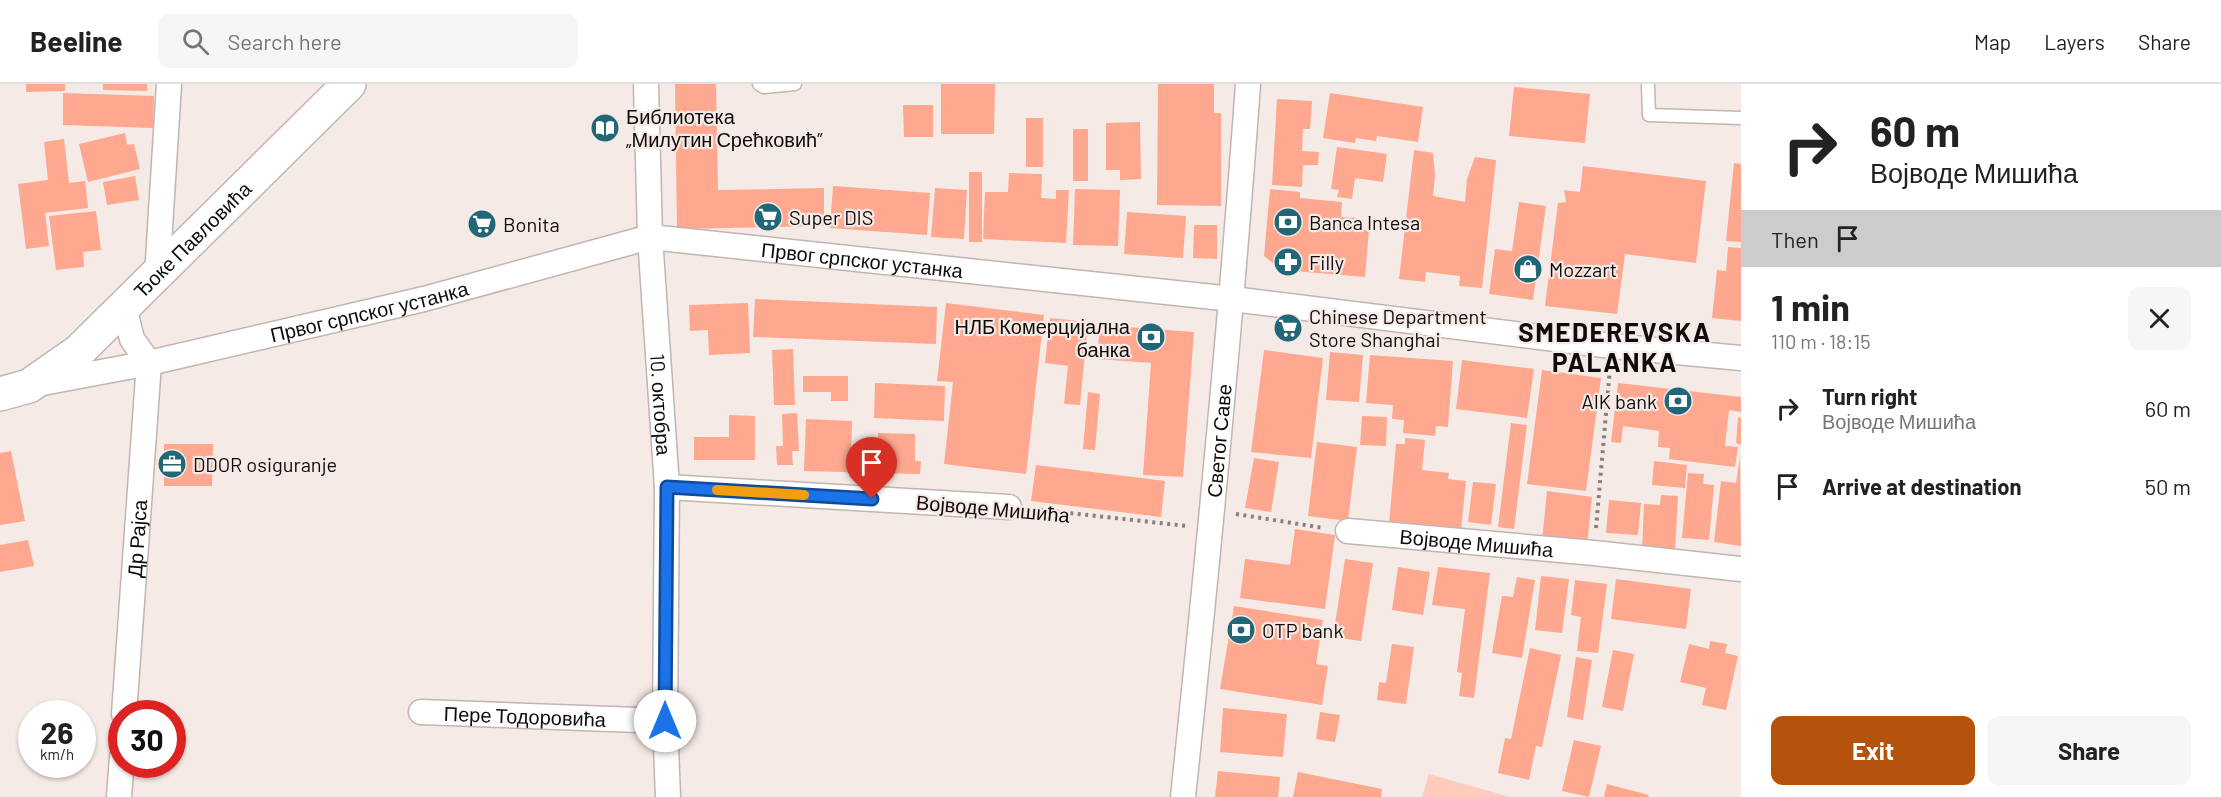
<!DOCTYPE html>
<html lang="en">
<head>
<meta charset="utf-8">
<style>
  body { margin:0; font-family:Barlow,sans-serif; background:#f6f6f6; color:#222; height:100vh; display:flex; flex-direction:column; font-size:22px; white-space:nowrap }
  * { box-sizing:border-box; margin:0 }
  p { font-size:20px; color:#767676 }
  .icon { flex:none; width:33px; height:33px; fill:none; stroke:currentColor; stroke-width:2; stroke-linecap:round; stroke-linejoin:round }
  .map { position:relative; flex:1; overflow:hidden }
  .drawer { display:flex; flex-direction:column; background:#fff; width:480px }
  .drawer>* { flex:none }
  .guide { background:#fff; color:#222; overflow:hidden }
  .speed { position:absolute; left:18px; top:616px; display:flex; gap:12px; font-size:30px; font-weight:700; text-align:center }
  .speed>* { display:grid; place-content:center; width:78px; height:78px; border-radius:50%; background:#fff; box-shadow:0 2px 4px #0004; line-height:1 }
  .speed small { font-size:15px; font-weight:400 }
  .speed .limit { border:9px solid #d22; background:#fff; color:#111 }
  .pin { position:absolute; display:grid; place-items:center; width:51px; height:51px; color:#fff; margin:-62px -26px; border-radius:50% 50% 50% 0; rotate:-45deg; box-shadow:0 0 6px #0007 }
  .pin .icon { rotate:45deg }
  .me { position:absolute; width:66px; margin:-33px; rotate:0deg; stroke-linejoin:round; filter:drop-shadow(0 0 4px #0008) }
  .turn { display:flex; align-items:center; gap:21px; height:126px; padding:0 30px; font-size:27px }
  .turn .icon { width:78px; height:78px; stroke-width:2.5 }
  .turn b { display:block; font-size:42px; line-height:51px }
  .then { display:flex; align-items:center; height:57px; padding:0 30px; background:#0003; gap:12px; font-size:22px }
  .round { display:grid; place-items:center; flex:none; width:63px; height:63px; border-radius:12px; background:#f6f6f6 }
  .summary { display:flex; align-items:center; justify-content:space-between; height:102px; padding:0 30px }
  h1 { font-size:36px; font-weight:700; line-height:45px }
  .action { display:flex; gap:12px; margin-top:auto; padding:12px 30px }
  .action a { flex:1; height:69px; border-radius:12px; background:#b45309; color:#fff; font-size:24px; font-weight:700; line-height:69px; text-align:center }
  .action a+a { background:#f6f6f6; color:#222 }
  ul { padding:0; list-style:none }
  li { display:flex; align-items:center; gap:18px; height:78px; padding:0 30px }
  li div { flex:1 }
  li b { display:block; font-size:22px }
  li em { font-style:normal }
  header { display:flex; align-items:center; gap:36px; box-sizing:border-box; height:84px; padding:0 30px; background:#fff; border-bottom:2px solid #e0e0e0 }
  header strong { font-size:28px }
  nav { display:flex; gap:33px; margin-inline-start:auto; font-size:21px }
  .search { width:420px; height:54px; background:#f6f6f6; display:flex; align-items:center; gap:15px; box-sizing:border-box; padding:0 21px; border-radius:12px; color:#767676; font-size:22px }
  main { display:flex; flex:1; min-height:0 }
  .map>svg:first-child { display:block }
  .green { fill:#fdccbd }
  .building { fill:#fda88f }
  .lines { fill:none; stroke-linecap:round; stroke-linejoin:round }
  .lane-casing { stroke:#c0b5b1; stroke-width:15 }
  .street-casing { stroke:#c0b5b1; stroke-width:27 }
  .secondary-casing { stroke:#c0b5b1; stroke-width:36 }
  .path { stroke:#88807d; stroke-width:4; stroke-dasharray:3 4.5; stroke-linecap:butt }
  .lane { stroke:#fff; stroke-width:12 }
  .street { stroke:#fff; stroke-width:24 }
  .secondary { stroke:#fff; stroke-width:33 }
  .route-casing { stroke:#114b97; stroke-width:15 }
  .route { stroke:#1a73e8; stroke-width:10 }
  .slow { stroke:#f59e0b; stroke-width:10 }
  .labels { text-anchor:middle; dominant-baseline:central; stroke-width:4.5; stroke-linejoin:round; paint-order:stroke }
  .poi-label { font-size:20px; fill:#0f0b0a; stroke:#f6eae6; text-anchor:start }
  .street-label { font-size:20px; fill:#0f0b0a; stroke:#f6eae6 }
  .district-label { font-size:26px; font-weight:bold; letter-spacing:1.5px; fill:#0f0b0a; stroke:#f6eae6 }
</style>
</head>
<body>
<header>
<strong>Beeline</strong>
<div class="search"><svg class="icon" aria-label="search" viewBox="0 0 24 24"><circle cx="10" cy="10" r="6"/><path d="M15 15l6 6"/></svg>Search here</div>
<nav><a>Map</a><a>Layers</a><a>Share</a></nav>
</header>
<main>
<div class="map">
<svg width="1741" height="713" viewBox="0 0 1741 713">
  <rect width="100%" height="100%" fill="#f6eae6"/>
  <path class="green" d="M1429,690L1510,713H1422Z"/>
  <path class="building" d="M26,0H65V7L26,8Z
    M103,0H147V7L103,6Z
    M675,0H716L718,106L824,104V142L677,145Z
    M941,0H995L994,50H941Z
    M1158,0H1214V29H1221V122L1157,121Z
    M1514,3L1590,10L1585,59L1509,52Z
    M63,9L154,12L153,44L63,41Z
    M1330,9L1423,23L1418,58L1377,52L1376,57L1356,54L1355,59L1323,54Z
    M1277,15L1312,17L1310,45H1303L1302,67L1319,68L1318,81H1303L1302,103L1272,101Z
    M903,21H933V53H904Z
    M1026,34H1043V83H1026Z
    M1140,38L1141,95L1120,96V86H1106V39Z
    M1073,45H1088V97H1073Z
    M125,49L127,61L134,60L140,85L88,98L79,60Z
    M64,55L69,99L85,97L88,124L45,129L49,162L26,165L18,100L48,96L44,58Z
    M1337,63L1387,70L1383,98L1355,94L1352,115L1337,113L1339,106L1331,105Z
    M1414,66L1433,69L1435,91L1433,112L1465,118L1467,95L1475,73L1496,76L1482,204L1459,202L1460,192L1435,189L1426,188L1425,198L1399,195Z
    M1734,79L1741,80V158L1726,157Z
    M1583,82L1706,97L1696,179L1625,170L1617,230L1545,222L1558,119L1566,118L1564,106L1580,108Z
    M969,88H982V158H969Z
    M1009,89L1042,90L1041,114L1056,115V106H1069L1066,159L983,155L985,108H1008Z
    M135,92L139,116L107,121L103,98Z
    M833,102L930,109L927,151L830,144Z
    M935,104L967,106L964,155L931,153Z
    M1075,105L1120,106L1118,162L1073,161Z
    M1270,105L1300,108V114L1342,118L1341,133L1358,134L1357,145L1369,147L1365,193L1282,186L1264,172Z
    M1519,118L1546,122L1533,216L1489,210L1495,165L1512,167Z
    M96,127L101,166L83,168L84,183L56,186L49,132Z
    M1127,128L1186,132L1183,174L1124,170Z
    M1194,141H1217V175L1193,174Z
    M1728,163L1741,164V237L1712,234L1717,186L1726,187Z
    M755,215L937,223L936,260L753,253Z
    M748,219L750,269L709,271L708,246L690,247L689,221Z
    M946,219L1044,231L1026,390L944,380L953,298L937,297Z
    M1050,234L1088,238L1080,321L1064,320L1068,282L1045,279Z
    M1100,241L1194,248L1183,393L1143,391L1151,279L1097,275Z
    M793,265L795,321H774L772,266Z
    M1264,266L1323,274L1311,374L1251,368Z
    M1330,268L1363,271L1359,318L1326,316Z
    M1370,271L1453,277L1448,343L1436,342L1435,352L1403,349L1404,336L1392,335L1393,321L1366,319Z
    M1462,276L1534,285L1527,334L1456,325Z
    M1542,286L1601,294L1586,407L1527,400Z
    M803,292H848V317H831V308H803Z
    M875,299L945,302L944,337L874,334Z
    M1618,299L1741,313V328L1729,326L1725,362L1738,363L1735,383L1669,375L1670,364L1658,363L1659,347L1623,342L1621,359L1611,358Z
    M1088,308L1100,310L1095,366L1083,365Z
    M797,329L799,367H792L793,381H777L776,362H783L782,330Z
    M729,331L755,332V376H694V353H729Z
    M1362,332L1387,333L1386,362L1360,361Z
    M1738,333L1741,334V361L1736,359Z
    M806,335L852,337L851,369L878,370V349L915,350V377H921L920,390L804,387Z
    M1511,339L1527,341L1514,445L1498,443Z
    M1405,354L1425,356L1422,386L1449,389L1448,395L1466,397L1461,446L1389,440L1396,360H1405Z
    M1317,358L1357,363L1348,437L1308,432Z
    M164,360H213L212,402H164Z
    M11,367L25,437L0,441V369Z
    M1740,373L1741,462L1714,458L1721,397L1736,399Z
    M1254,374L1279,378L1271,428L1245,424Z
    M1654,377L1687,381L1685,404L1652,401Z
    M1036,381L1165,397L1161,433L1031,417Z
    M1688,389L1704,390L1703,400L1714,401L1709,456L1682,454Z
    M1473,398L1496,400L1491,441L1468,438Z
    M1547,407L1592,413L1587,462L1542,457Z
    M1661,411L1678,412L1675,468L1642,467L1644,420L1660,421Z
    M1609,416L1641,419L1638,451L1606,449Z
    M1295,445L1335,451L1325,525L1240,514L1245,475L1290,481Z
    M28,456L34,482L0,488V461Z
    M1345,475L1373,479L1361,557L1333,553Z
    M1398,483L1430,488L1423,531L1392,526Z
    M1438,483L1490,489L1474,614L1459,612L1462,589L1457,588L1465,525L1432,521Z
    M1541,492L1569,495L1562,549L1535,546Z
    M1517,493L1535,496L1522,574L1492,569L1502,512L1513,513Z
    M1616,495L1691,505L1686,545L1611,535Z
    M1575,496L1607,500L1598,569L1577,567L1581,533L1571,531Z
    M1234,522L1323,536L1316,580L1328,582L1322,621L1220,605Z
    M1710,557L1727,560L1725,569L1738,572L1726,626L1702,621L1706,604L1680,598L1689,560L1709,565Z
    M1392,560L1414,563L1406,620L1377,616L1379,598L1386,599Z
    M1530,564L1561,571L1542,663L1536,662L1529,696L1498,689L1505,654L1511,655Z
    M1613,566L1634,570L1623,627L1602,623Z
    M1576,573L1592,576L1583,636L1567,633Z
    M1223,624L1287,630L1283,673L1220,668Z
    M1320,628L1340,631L1335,658L1316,655Z
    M1574,656L1601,662L1589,713L1562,707Z
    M1218,687L1280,693L1278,713H1215Z
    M1298,688L1382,705L1381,713H1293Z
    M1607,700L1649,711L1648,713H1604Z"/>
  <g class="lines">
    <g class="lane-casing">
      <path id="lane" d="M759,0L764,3L795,0
        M1648,0L1649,31L1741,34"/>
    </g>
    <g class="street-casing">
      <g id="street">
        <path id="s1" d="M646,0L650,153L667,403L665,637L668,713"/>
        <path d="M157,192L169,0"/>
        <path d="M124,223L132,255L149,279"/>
        <path id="s2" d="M37,300L149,279L424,215L650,153L1232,215L1612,262L1741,274"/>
        <path d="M667,403L1009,423"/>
        <path id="s3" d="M1348,447L1594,469L1741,485"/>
        <path id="s4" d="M421,628L665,637"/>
        <path id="s5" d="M124,630L149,279"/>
        <path d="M119,713L122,673"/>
        <path id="s6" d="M1183,713C1208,476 1231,238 1248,0"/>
      </g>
    </g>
    <g class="secondary-casing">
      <g id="secondary">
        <path id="s7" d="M0,310L29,302L79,267L349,0"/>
      </g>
    </g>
    <path class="path" d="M1033,425L1187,442
      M1236,430L1324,444
      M1596,444L1610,284"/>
    <use href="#lane" class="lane"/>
    <use href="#street" class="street"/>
    <use href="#secondary" class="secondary"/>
  </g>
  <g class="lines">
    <g class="route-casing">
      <path id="route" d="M665,637L667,403L872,415"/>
    </g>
    <use href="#route" class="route"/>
    <path class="slow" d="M717,406L804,411"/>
  </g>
  <defs>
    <g id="library-disc" transform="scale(1.5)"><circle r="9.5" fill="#226778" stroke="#f6eae6"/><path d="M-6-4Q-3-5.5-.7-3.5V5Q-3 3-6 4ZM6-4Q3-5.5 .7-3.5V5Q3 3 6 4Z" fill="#fff"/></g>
    <g id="supermarket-disc" transform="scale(1.5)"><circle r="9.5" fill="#226778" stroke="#f6eae6"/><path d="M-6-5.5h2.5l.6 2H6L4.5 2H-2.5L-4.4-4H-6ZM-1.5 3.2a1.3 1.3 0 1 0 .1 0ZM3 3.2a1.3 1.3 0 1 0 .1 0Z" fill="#fff"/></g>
    <g id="bank-disc" transform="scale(1.5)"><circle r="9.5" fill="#226778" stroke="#f6eae6"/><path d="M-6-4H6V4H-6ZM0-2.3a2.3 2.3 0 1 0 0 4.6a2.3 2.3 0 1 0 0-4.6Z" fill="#fff"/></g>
    <g id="pharmacy-disc" transform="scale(1.5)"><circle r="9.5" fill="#226778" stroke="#f6eae6"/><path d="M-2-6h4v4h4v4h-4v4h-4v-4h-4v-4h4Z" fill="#fff"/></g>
    <g id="shop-disc" transform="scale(1.5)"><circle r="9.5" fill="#226778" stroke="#f6eae6"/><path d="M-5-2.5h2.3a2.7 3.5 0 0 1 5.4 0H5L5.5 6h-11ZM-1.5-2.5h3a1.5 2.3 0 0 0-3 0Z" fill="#fff"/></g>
    <g id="office-disc" transform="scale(1.5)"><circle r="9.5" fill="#226778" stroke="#f6eae6"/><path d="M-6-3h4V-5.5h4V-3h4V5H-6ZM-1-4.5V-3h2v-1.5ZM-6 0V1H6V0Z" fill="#fff"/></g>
  </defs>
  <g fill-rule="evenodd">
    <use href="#library-disc" x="605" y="44"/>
    <use href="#supermarket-disc" x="768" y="133"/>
    <use href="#bank-disc" x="1288" y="138"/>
    <use href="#supermarket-disc" x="482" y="140"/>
    <use href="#pharmacy-disc" x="1288" y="178"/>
    <use href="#shop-disc" x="1528" y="185"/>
    <use href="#supermarket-disc" x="1288" y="244"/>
    <use href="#bank-disc" x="1151" y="253"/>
    <use href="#bank-disc" x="1678" y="317"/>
    <use href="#office-disc" x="172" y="380"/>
    <use href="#bank-disc" x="1241" y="546"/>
  </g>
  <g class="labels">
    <g class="poi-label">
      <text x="626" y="32">Библиотека<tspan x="626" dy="23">„Милутин Срећковић”</tspan></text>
      <text x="789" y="133">Super DIS</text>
      <text x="1309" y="138">Banca Intesa</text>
      <text x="503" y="140">Bonita</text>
      <text x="1309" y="178">Filly</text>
      <text x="1549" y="185">Mozzart</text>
      <text x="1309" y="232">Chinese Department<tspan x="1309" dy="23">Store Shanghai</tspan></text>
      <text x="1130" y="242" text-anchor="end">НЛБ Комерцијална<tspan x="1130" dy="23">банка</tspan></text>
      <text x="1657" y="317" text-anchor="end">AIK bank</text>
      <text x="193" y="380">DDOR osiguranje</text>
      <text x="1262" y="546">OTP bank</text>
    </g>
    <g class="street-label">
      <text stroke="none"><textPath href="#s7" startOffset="250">Ђоке Павловића</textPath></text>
      <text stroke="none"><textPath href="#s2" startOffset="844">Првог српског устанка</textPath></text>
      <text stroke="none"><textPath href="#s2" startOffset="340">Првог српског устанка</textPath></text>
      <text stroke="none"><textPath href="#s1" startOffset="321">10. октобра</textPath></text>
      <text stroke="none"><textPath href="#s6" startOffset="358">Светог Саве</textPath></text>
      <text transform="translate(993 424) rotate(5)">Војводе Мишића</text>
      <text stroke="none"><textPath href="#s5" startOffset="176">Др Рајса</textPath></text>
      <text stroke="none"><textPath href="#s3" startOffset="129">Војводе Мишића</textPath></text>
      <text stroke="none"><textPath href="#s4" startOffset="104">Пере Тодоровића</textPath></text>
    </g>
    <g class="district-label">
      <text x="1615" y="247">SMEDEREVSKA<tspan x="1615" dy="30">PALANKA</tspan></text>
    </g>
  </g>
</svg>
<div class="speed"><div>26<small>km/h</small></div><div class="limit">30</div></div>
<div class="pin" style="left:872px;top:415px;background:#d93025"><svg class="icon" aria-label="arrive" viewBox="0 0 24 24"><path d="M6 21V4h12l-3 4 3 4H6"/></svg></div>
<svg class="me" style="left:665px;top:637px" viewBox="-20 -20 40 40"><circle r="19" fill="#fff"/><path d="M0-13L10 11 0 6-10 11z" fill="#1a73e8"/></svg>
</div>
<section class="drawer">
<div class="guide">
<div class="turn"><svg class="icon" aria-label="right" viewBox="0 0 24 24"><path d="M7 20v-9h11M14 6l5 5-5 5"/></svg><div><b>60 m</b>Војводе Мишића</div></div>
<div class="then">Then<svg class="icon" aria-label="arrive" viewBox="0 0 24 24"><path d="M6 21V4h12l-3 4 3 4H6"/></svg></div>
</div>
<div class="summary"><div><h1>1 min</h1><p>110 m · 18:15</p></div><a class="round"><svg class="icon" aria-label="close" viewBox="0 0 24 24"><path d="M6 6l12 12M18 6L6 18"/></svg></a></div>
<ul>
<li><svg class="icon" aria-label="right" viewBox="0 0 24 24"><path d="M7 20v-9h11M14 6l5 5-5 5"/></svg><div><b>Turn right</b><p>Војводе Мишића</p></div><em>60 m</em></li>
<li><svg class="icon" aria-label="arrive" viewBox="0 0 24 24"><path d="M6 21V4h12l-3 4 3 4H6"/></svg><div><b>Arrive at destination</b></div><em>50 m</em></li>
</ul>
<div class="action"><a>Exit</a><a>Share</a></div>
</section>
</main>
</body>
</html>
